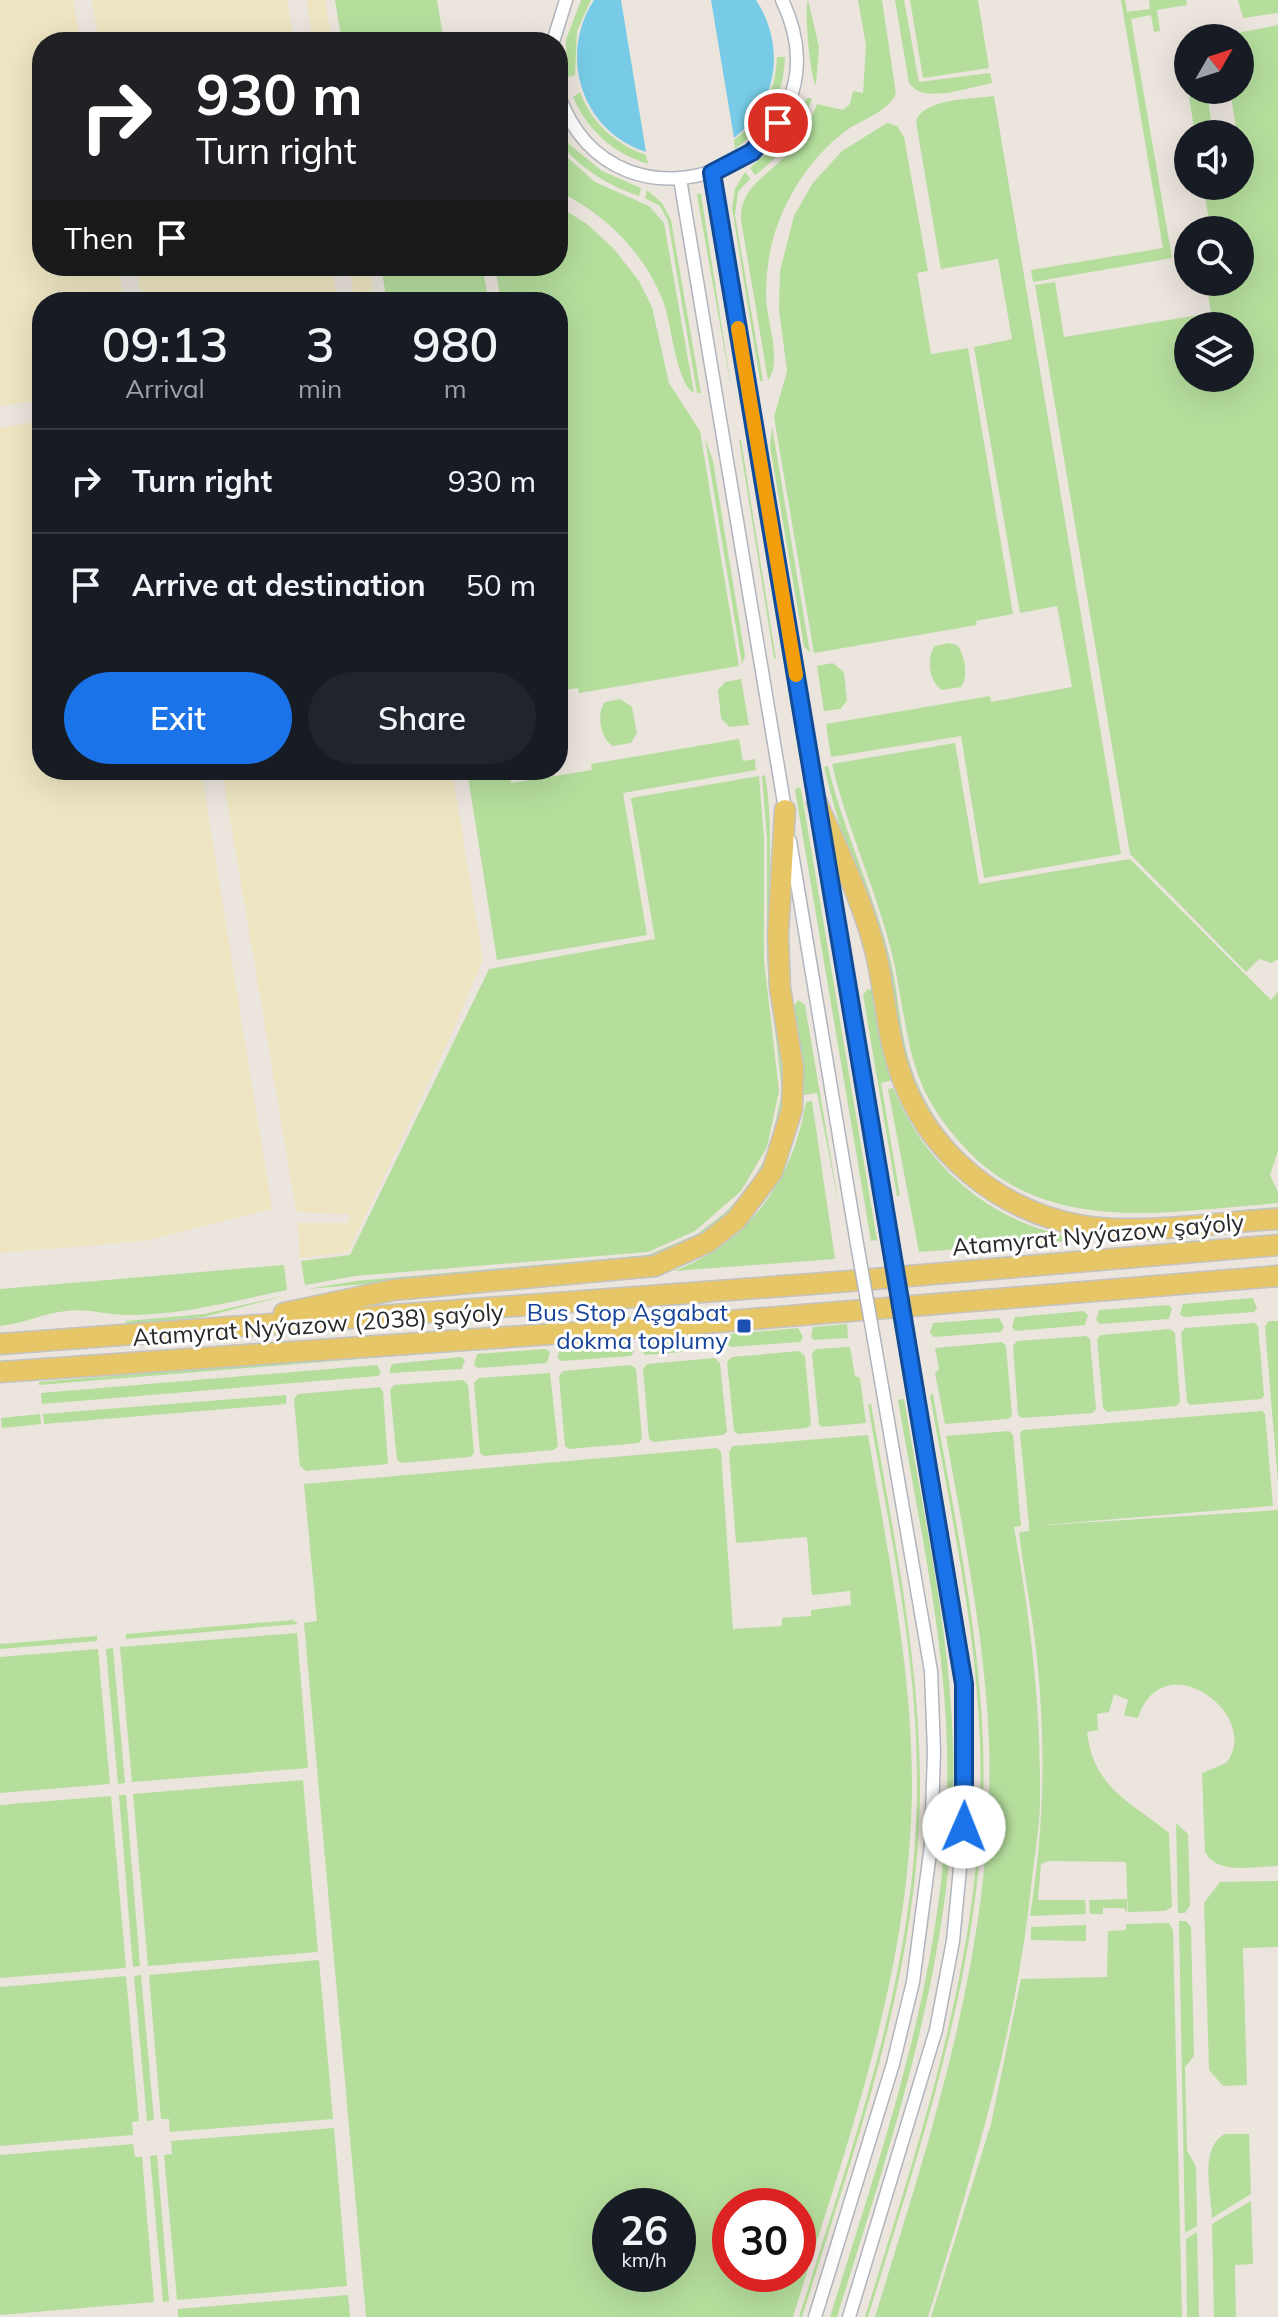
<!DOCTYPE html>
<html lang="en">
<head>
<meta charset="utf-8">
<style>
  body { margin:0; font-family:Mulish,sans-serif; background:#20242c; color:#f1f3f6; height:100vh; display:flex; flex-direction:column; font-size:30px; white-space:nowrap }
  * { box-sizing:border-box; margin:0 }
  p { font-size:26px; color:#9ea1a6 }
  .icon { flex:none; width:44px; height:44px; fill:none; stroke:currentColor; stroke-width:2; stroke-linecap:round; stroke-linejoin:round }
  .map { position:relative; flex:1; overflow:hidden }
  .side { position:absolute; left:32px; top:292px; width:536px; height:488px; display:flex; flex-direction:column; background:#171b24; border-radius:32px; box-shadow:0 8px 32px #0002 }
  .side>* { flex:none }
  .banner { position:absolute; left:32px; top:32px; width:536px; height:244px; border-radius:32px; box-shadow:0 8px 32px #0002; background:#202124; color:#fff; overflow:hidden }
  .needle { width:52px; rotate:51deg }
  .buttons { position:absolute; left:1174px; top:24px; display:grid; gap:16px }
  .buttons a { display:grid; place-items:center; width:80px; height:80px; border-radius:50%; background:#171b24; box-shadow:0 8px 32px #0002; font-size:40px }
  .speed { position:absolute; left:592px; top:2188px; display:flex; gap:16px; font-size:40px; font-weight:700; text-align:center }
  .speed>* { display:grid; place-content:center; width:104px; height:104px; border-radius:50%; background:#171b24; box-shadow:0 8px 32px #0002; line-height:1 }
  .speed small { font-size:20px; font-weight:400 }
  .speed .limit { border:12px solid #d22; background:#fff; color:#111 }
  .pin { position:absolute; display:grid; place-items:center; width:68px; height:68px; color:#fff; margin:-34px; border:4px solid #fff; border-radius:50%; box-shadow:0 2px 8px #0007 }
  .me { position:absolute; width:88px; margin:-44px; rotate:1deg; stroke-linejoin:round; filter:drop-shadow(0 0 6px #0008) }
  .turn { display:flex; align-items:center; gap:28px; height:168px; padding:0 32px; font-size:36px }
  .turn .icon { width:104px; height:104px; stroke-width:2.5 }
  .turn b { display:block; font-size:56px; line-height:68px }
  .then { display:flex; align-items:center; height:76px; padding:0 32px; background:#0003; gap:16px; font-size:30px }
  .eta { display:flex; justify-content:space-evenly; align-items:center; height:136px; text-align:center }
  .eta b { font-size:48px; font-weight:600; line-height:56px }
  .cta { display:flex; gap:16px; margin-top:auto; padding:16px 32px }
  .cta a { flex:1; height:92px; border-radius:48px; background:#1a73e8; color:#fff; font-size:32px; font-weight:600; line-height:92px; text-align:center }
  .cta a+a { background:#20242c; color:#f1f3f6 }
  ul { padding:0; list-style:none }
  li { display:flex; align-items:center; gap:24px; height:104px; padding:0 32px; border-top:2px solid #363941 }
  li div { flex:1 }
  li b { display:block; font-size:30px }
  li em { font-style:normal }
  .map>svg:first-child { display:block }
  .green { fill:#b5de9d; fill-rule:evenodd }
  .sand { fill:#eee6c2 }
  .water { fill:#77cbe6 }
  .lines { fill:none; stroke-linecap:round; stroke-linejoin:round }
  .street-casing { stroke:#b1b4bd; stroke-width:15 }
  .primary-casing { stroke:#c3c3c3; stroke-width:23 }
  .street { stroke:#fff; stroke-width:12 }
  .primary { stroke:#e7c667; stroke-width:20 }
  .street-bridge-casing { stroke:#b1b4bd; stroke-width:15; stroke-linecap:butt }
  .street-bridge { stroke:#fff; stroke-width:12 }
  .route-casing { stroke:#114b97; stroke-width:20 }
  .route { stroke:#1a73e8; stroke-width:14 }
  .slow { stroke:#f59e0b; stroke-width:14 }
  .transit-dot { fill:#1a4fb4; stroke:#fff; stroke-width:3 }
  .labels { text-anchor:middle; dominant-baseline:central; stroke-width:6; stroke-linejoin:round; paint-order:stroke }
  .street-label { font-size:24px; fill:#2a2a2a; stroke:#fff }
  .transit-label { font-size:24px; fill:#164399; stroke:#fff; text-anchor:end }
</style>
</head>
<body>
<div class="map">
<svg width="1278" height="2317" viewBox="0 0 1278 2317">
  <rect width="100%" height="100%" fill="#ebe5dd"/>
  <path class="green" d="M335,0H437L444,42H342Z
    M581,0H591L577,31L575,75L567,77L566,40Z
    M808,0L819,47L816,85C810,79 804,8 808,0Z
    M858,0H882L896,94C887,112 863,119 847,130C814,154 790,190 776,229C769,250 766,274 766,296C766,320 783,361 768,380L741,220C739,185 773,173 792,149C803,136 811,120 817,104L843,110L850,104L853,91L863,93L866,45Z
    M895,0H904L919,82L990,73L992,83C970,87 923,105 909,83Z
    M910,0H978L989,68L923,78Z
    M1121,0H1125L1127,12L1150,9L1149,0H1186L1187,5L1157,10L1160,31L1154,32L1151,15L1131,19L1172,258L1033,282L1031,270L1163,248Z
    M1238,0H1278V13L1243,18Z
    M1278,25V959L1272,963L1259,959L1246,972L1130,854L1035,285L1055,282L1064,337L1211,313L1206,282H1240V230H1197L1210,226L1203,186H1240V134H1237L1231,96L1219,98L1218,91L1245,86L1237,33ZM1240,326V378H1188V326Z
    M777,57H785C784,96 766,127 735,149L734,140C761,120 776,91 777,57Z
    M580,92C592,123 615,144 646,155L648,164C613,153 588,131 573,97Z
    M1216,93L1217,98L1208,100L1213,134H1195L1189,97Z
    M994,96L1121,854L984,878L961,736L831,757L826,724L990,696L991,702L1072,687L1057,606L1020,613L974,347L1012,339L998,259L941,269L916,122C922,98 973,99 994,96Z
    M807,98H812C802,130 782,155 755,175L750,168L781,140Z
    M887,123L897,126L904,137L928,271L917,273L931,354L968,348L1013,614L976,621L977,625L814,653L774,417L787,371L779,310L780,271L794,216L812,184L842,151Z
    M564,140L602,171L641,188L639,196C607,185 579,168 559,141Z
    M558,149L595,182L649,206L664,223L694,393C675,382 672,323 663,301C644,252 605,214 558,191Z
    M745,172L750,179L738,192L735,215L763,381H760L732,208L735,189Z
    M647,190L662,203L671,220L701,393H697L668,221L660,206L645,198Z
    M698,193L701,194L732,392L697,195Z
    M558,206L587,224L614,249L639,281L652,307L669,383L700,431L739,666L579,693L578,688L558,691V302H501L495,266H558Z
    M381,266H482L489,302H387Z
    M772,426L810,653L804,646L770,446Z
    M705,438L713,461L745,656L742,664Z
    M739,439L741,440L776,659L774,658Z
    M949,643L957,645C965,655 969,677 961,687L942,690C929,683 926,657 935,646Z
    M833,663L844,672L847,701L840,709L824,711L817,666Z
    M741,679L749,725L729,727L721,718L718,690L725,682Z
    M620,699L632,707L637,733L631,743L613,746C600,739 596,713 605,702Z
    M739,739L743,761L755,759L756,770L623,793L647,935L497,960L467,770H508L511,783L592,770L591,764Z
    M955,743L979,884L1130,859L1271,1000L1278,992V1151L1270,1175L1278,1192V1203C1171,1211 1050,1237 967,1150C948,1130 930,1106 920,1080C904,1038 902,993 891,950C875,887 847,828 832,764Z
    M828,766C844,833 875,895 891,963C899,998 900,1035 912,1070C940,1151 1016,1212 1102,1218C1160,1222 1220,1211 1278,1207V1210C1222,1215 1138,1230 1085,1219C923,1186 907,1065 871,930C856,875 837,822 824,767Z
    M765,775C774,828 768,880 770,933C771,978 783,1022 785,1067C788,1172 724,1243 623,1262L308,1289L355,1281L648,1255L697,1234L726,1212L751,1184L770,1149L782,1091L767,960V839L762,776Z
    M759,776L764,839V960L779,1091L767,1147L741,1191L695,1231L648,1252L355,1276L305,1285L301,1261L350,1255L489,969L655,939L631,798Z
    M798,787L801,789L877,1240L871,1241L795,790Z
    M868,989L874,991L894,1080L881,1083L900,1196H897L863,995Z
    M798,1000L805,1005L839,1206L817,1093L804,1095L793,1007Z
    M893,1088C920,1154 972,1206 1040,1229C1053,1233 1069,1236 1081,1240L919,1252L888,1089Z
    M812,1101L835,1259L674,1271C749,1242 793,1180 806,1102Z
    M284,1265L287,1290C234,1301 182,1315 128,1315C106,1315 88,1308 66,1311C44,1313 23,1324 0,1326V1289Z
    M287,1295L204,1317L126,1324V1321L204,1314Z
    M1253,1298L1257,1308L1254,1312L1184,1317L1180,1314L1183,1304Z
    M1168,1305L1172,1308L1169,1319L1100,1324L1096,1320L1099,1310Z
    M1083,1311L1088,1315L1085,1325L1016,1331L1012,1327L1015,1317Z
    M999,1318L1004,1327L1001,1332L934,1337L930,1333L933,1323Z
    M1269,1321H1278V1483L1265,1326Z
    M1254,1323L1258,1326L1264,1396L1261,1399L1190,1405L1187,1402L1181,1333L1185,1328Z
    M847,1324L848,1338L814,1340L811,1337L813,1327Z
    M798,1328L803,1337L800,1342L731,1347L726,1344L729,1334Z
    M1170,1329L1175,1333L1180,1402L1176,1406L1107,1412L1103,1408L1097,1339L1101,1335Z
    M714,1335L718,1337L715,1349L645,1355L642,1351L644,1341Z
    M1086,1336L1090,1339L1096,1409L1092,1413L1022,1418L1018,1415L1013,1346L1017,1341Z
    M629,1342L634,1351L631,1356L562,1361L557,1358L561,1347Z
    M1002,1342L1006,1346L1012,1416L1008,1419L945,1424L935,1373L939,1369L935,1348Z
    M850,1347L855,1376L860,1378L866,1423L822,1427L819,1424L812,1354L816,1349Z
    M444,1348L445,1352L39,1385V1382Z
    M545,1349L550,1352L547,1363L478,1368L474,1365L477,1354Z
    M799,1351L805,1356L811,1425L806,1428L738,1434L734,1431L727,1362L732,1357Z
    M461,1357L465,1360L462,1369L389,1373L392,1364Z
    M715,1358L720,1363L727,1432L723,1435L653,1442L649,1439L643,1369L647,1364Z
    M377,1365L381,1373L378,1376L42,1404L41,1393Z
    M631,1365L636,1369L642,1438L639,1443L569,1449L565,1446L559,1376L563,1371Z
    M550,1373L558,1446L554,1450L484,1456L480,1453L474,1383L479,1378Z
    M463,1380L468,1385L474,1453L470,1457L401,1463L397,1460L390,1390L394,1385Z
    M380,1387L383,1392L388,1464L306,1471L300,1466L294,1399L298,1394Z
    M933,1394C953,1510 979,1626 983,1743C990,1943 926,2128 868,2317H865C923,2128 987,1944 980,1743C976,1626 950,1510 930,1395Z
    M286,1395V1404L44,1424L43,1414Z
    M904,1399C923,1514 950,1629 953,1746C959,1945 895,2129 837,2317H830C889,2127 953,1949 947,1746C944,1630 917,1514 898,1400Z
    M871,1404C893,1533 921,1662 920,1794C918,1975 855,2146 802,2317H799C852,2146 915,1975 917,1794C919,1663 890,1534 868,1405Z
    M1262,1411L1265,1414L1273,1506L1031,1526L1278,1510V1866C1255,1866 1216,1876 1205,1851L1202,1773L1226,1763C1264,1716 1163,1641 1138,1718L1124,1715L1128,1700L1114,1694L1109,1712L1097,1714L1098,1730L1087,1732C1094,1790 1132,1802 1169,1833L1172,1907L1165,1911L1128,1912L1126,1862L1049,1861L1041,1864L1038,1900H1085L1086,1914L1030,1916C1044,1830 1046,1746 1037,1659C1033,1617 1024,1575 1019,1532L1029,1531V1526L1020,1433L1023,1430Z
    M40,1414L41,1424L2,1428L1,1418Z
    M1009,1431L1013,1435L1021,1526L1014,1527C1030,1617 1041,1706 1040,1798C1040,1828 1034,1858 1031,1888C1015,2036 972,2175 928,2317H875C933,2128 995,1943 989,1742C985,1639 964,1537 946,1436Z
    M868,1435C888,1554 913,1673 912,1794C909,1976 846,2146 793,2317H366L304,1623L317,1621L304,1484L717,1448L721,1452L733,1629L782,1626V1618L811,1616V1610L851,1605L850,1591L812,1595L807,1537L736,1543L729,1452L733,1446ZM610,2206H678V2274H610ZM730,2206H798V2274H730Z
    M293,1620L298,1624L126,1639V1634Z
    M297,1633L308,1768L132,1782L120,1647Z
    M97,1636V1641L0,1649V1644Z
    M113,1648L125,1783L118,1784L106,1649Z
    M98,1649L110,1784L0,1793V1657Z
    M303,1780L318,1952L148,1966L133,1794Z
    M119,1795H126L140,1966L133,1967Z
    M111,1796L126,1968L0,1978V1805Z
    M1176,1823L1188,1834L1190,1906L1185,1913H1178Z
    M1278,1881V1947L1243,1948L1247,2085L1223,2086L1209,2070L1204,1903L1220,1882Z
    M1127,1899V1913L1124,1908H1103V1914H1090L1089,1900Z
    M1179,1921H1186L1191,1927L1194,2056L1185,2067L1187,2150L1196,2167L1197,2226L1185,2233Z
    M1126,1924L1169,1923L1173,1930L1182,2317H931L991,2124L1021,1979L1107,1977L1108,1931L1126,1930Z
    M1086,1925V1941L1031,1940V1927Z
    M319,1960L333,2119L170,2132L169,2119H161L149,1975Z
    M141,1975L154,2120L147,2121L134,1976Z
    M126,1976L139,2121L132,2122L133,2135L0,2146V1987Z
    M334,2128L347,2286L177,2300L164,2155L172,2154L171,2141Z
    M1225,2134H1249L1251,2194L1212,2218C1211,2193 1199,2147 1225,2134Z
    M133,2144L135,2157H142L154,2302L0,2315V2155Z
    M157,2155L169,2301L163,2302L150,2156Z
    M1251,2201L1253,2264L1235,2265L1236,2317H1214L1212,2224Z
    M1197,2232L1199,2317H1187L1186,2239Z
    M348,2295L350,2317H178V2309Z"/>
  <path class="sand" d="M0,0H73L80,42H42V266H118L124,302H42V400L0,406Z
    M92,0H287L294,42H99Z
    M307,0H325L332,42H313Z
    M136,266H332L338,302H142Z
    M349,266H369L374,302H355Z
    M42,421V770H201L272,1209L145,1241L0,1253V428Z
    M222,770H452L483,959L447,1044L348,1252L300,1258L298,1223H348L350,1214L296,1212Z"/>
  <path class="water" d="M594,0H621L646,152C581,131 558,55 594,0Z
    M711,0H756C786,45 778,105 734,138Z"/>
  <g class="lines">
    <g class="street-casing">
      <path id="street" d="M553,42L566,0
        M558,93C615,259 859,159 782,0
        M712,173L818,809
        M680,179L786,815
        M821,827L888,1242
        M790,841L857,1244
        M815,2317L893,2064L913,1982L931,1845L934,1752L931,1671L874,1340
        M849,2317L936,2030L953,1941L964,1827V1684L905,1338"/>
    </g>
    <g class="primary-casing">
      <path id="primary" d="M817,803C838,851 862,899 875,950C885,989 886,1031 899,1069C925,1151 999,1212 1084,1226C1140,1235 1219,1222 1278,1219
        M284,1313L393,1290L655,1266L708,1242L736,1220L772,1172L792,1109L793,1067L780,988L778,935L785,810
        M0,1344L838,1282L1278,1245
        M0,1372L668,1326L1278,1276"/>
    </g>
    <use href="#street" class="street"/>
    <use href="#primary" class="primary"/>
    <g class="street-bridge-casing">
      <path id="street-bridge" d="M888,1242L905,1338
        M857,1244L874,1340"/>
    </g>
    <use href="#street-bridge" class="street-bridge"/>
  </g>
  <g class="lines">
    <g class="route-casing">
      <path id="route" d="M778,123L752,152L712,173L964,1684V1827"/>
    </g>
    <use href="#route" class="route"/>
    <path class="slow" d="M738,328L796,675"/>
  </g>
  <rect class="transit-dot" x="736" y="1318" width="16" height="16" rx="4"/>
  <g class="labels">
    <g class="street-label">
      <text transform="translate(1098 1234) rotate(-5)">Atamyrat Nyýazow şaýoly</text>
      <text transform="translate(318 1324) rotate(-4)">Atamyrat Nyýazow (2038) şaýoly</text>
    </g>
    <g class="transit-label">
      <text x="728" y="1312">Bus Stop Aşgabat<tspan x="728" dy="28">dokma toplumy</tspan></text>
    </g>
  </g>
</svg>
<div class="buttons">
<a><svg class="needle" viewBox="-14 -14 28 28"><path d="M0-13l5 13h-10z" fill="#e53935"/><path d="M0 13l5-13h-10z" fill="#9ea1a6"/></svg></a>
<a><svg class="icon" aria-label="sound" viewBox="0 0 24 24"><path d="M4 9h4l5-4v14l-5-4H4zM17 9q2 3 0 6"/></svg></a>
<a><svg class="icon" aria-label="search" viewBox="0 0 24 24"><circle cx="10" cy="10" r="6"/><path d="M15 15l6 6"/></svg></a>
<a><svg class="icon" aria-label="layers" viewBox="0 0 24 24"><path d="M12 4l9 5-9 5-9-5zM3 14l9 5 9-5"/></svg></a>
</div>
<div class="speed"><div>26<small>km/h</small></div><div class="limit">30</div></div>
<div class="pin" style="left:778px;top:123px;background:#d93025"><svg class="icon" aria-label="arrive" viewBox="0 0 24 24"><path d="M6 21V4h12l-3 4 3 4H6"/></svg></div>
<svg class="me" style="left:964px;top:1827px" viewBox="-20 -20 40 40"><circle r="19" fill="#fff"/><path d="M0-13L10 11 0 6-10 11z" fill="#1a73e8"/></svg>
<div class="banner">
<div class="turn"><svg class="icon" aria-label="right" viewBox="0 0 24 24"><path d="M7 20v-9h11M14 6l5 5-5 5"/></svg><div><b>930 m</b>Turn right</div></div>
<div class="then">Then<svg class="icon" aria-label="arrive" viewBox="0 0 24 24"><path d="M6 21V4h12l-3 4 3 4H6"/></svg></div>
</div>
<section class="side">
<div class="eta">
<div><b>09:13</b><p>Arrival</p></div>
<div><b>3</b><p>min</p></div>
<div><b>980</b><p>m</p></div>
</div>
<ul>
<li><svg class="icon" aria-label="right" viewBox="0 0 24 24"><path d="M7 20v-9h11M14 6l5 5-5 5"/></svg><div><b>Turn right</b></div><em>930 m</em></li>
<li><svg class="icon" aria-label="arrive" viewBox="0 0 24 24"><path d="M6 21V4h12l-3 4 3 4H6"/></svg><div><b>Arrive at destination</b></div><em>50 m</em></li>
</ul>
<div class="cta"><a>Exit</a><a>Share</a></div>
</section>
</div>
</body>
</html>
